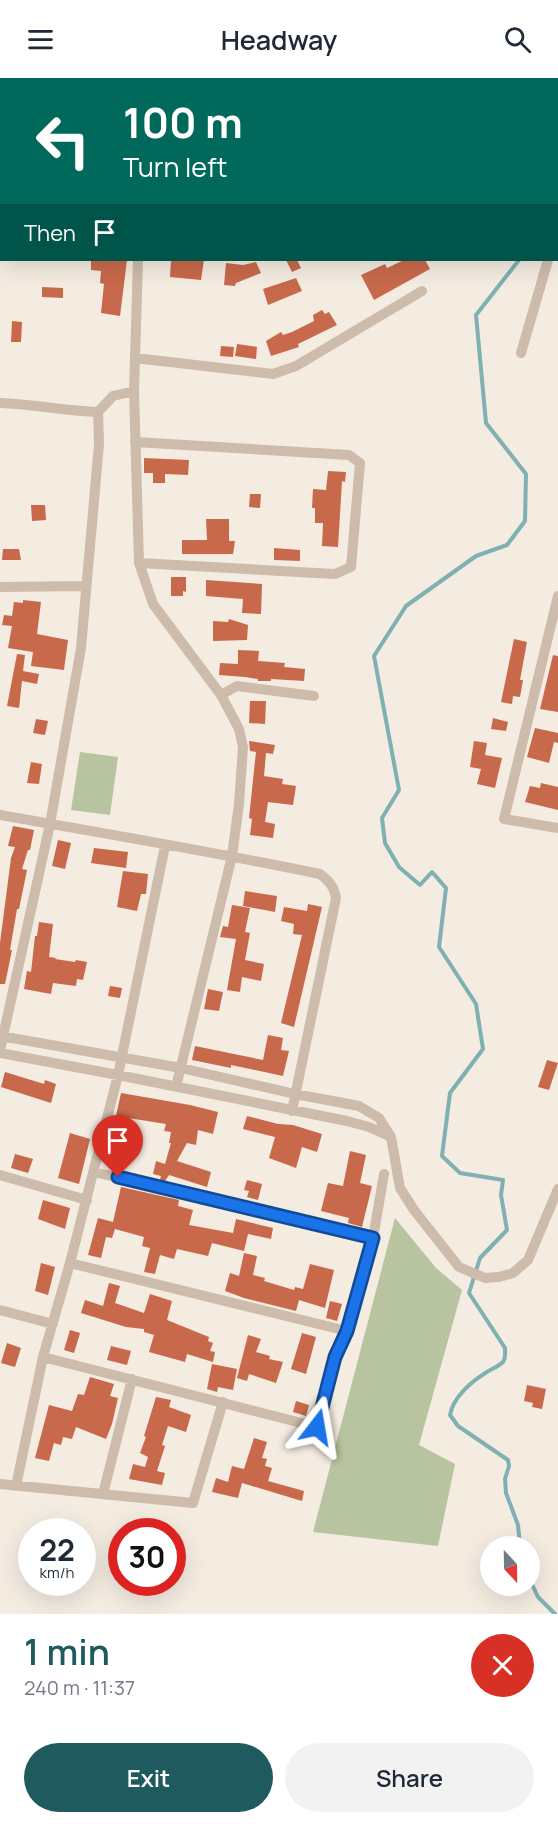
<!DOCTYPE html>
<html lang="en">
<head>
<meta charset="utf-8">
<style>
  body { margin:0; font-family:Manrope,sans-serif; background:#f2f2f3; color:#1f2937; height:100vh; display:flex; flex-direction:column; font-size:22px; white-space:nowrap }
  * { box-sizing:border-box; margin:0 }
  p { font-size:20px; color:#747a83 }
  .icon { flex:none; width:33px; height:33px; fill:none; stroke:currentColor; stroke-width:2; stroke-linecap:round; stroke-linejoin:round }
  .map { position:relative; height:1536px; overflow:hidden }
  .panel { display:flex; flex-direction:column; background:#fff; flex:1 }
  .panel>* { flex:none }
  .banner { position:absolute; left:0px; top:0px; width:558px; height:183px; box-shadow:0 6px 24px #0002; background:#00695c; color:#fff; overflow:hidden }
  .needle { width:39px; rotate:158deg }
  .buttons { position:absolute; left:480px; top:1458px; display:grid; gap:12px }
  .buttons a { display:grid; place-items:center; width:60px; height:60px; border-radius:50%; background:#fff; box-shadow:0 6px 24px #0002; font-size:30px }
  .speed { position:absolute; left:18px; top:1440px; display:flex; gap:12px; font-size:30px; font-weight:700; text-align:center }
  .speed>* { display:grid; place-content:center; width:78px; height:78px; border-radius:50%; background:#fff; box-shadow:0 6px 24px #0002; line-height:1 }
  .speed small { font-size:15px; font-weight:400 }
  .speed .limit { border:9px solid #d22; background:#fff; color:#111 }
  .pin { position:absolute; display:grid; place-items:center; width:51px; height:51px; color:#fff; margin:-62px -26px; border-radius:50% 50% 50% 0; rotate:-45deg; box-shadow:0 0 6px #0007 }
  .pin .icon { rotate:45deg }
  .me { position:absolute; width:66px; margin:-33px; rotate:14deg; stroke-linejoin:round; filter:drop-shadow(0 0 4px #0008) }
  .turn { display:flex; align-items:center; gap:21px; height:126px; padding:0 24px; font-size:27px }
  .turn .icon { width:78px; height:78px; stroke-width:2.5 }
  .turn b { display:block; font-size:42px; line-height:51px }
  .then { display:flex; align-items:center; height:57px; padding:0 24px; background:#0003; gap:12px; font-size:22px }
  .round { display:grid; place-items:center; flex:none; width:63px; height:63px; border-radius:32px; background:#f2f2f3 }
  .headline { display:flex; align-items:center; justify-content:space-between; height:102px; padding:0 24px }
  h1 { font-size:36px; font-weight:600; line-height:45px; color:#1f5a5e }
  .cta { display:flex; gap:12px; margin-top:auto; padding:12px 24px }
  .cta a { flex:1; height:69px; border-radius:36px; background:#1f5a5e; color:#fff; font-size:24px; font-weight:600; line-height:69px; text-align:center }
  .cta a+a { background:#f2f2f3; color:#1f2937 }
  header { display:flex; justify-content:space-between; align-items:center; height:78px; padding:0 24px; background:#fff; font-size:27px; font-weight:600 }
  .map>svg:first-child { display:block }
  .green { fill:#b8c4a0 }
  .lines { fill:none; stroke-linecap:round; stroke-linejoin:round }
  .stream { stroke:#7fb0b2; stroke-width:4 }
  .building { fill:#c8694b }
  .street { stroke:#cdbbac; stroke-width:10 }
  .route-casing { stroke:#114b97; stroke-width:15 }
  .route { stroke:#1a73e8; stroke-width:10 }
</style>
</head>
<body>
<header><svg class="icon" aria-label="menu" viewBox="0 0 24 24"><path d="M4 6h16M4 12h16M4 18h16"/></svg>Headway<svg class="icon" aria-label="search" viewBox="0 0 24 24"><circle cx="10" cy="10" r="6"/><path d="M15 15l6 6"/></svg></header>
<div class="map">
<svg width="558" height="1536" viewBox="0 0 558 1536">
  <rect width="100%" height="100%" fill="#f4ebe1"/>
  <path class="green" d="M80,674L118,679L110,737L71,732Z
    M395,1140L436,1190L462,1212L419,1367L455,1386L438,1468L313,1454Z"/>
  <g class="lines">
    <path class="stream" d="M556,68L558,63
      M519,182L476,237L486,345L526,396L525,443L507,467L476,478L406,528L374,578L399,712L382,740L385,765L399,789L420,807L432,794L446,810L439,869L476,926L483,971L450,1015L442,1078L460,1095L503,1102L501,1117L507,1152L480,1180L469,1215L505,1270C505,1274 506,1280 503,1284C499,1288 492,1291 487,1294C472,1303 453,1319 450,1337L458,1348L508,1382L509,1388L505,1401L506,1415L518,1447L520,1468
      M530,1502L538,1519L555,1536"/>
  </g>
  <path class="building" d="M91,182H127L120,238L101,235L104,206L100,205L101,193L91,192Z
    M171,182H204L201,202L170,199Z
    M286,182H297L301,190L292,194Z
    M404,182H425L430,191L374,222L361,197L385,186L387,190Z
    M256,184L261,195L236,205L235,208L224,207L226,185L243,187Z
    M296,200L302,213L268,227L263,211Z
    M42,209L63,210V220L42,219Z
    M322,232L325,236L329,234L337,247L298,266L299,269L271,278L266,263L281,254L283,257L292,254L314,243L313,237Z
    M12,243L22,244L21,264H11Z
    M237,266L257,269L256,281L235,278Z
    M221,268L234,269L233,279L220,278Z
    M144,380L189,382L188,397L165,396V405H153V395H144Z
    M328,393L346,394L345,404L342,403L338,469L322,468L323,445H315V430H312L313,411L326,412Z
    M250,416H261L260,430L249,429Z
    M31,427H45L46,442L32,443Z
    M206,441H229V463H235L233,476H182V462H207Z
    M274,470L300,472V483L274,482Z
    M3,471H19L21,482H2Z
    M171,499H186V514L183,513V518H171Z
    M206,502L262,506L261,536L242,535L243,521L206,518Z
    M23,522L41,524L37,556L68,562L64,592L31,588L33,574L8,570L12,548L2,547L4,537L12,538L14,524L23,525Z
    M229,541L248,547L247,562L213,563V543L228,544Z
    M514,561L527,564L520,602H523L520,619L513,618L512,626L501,624Z
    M238,572L259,573L258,583L285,585L284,589L305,591L304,603L271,601V603H258V601L245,599L219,597L220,585L238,586Z
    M17,576L25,577L23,593L39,596L37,606L22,603L19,630L7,628Z
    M553,577L558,578V634L540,631Z
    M250,623H266L265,646L249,645Z
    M493,640L508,644L506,653L491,651Z
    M36,641L48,643L45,657L33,655Z
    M535,650L558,655V665L554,664L549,685L527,679Z
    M249,663L275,667L273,676L266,675L264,698L283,701L282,706L296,708L293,727L268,724L265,744L275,746L273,760L250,757L252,741L249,740L256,674L250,673Z
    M474,663L487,665L485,677L502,680L495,710L477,706L481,691L470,689Z
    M31,684L42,686L39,706L27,705Z
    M541,705L558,709V732L525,724L530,708L540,710Z
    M13,748L34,752L30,772H28L22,791L27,792L19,831H17L10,872H12L5,906H0V865L11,780L15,769L8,768Z
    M58,762L71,765L65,791L52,788Z
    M94,770L128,774L126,790L91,785Z
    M123,793L148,796L146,816H141L137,833L117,829Z
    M245,813L277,818L275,834L243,828Z
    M308,826L322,829L294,949L281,945L302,857L293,856L294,846L281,843L284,829L307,833Z
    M232,827L250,830L245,854L250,855L245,882L264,886L261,903L242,899L240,914L227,912L236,861L220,859L223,848L228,849Z
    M39,844L53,846L49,879L56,880L55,881L75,884L76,882L87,884L83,902L77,901L76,908L53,905L51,916L24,911L27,893L31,894L35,858H37Z
    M110,908L122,910L120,920L108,918Z
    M208,911L223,914L219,933L204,931Z
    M268,957L283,960L281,972L289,973L283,998L231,987V990L192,982L195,968L263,982Z
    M547,982L558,985L549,1012L538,1009Z
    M5,994L44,1006L45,1002L56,1006L51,1025L1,1009Z
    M121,1015L190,1027L218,1034L213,1056L198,1052L196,1067L187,1065L177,1083L211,1094L207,1109L169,1097L165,1103L160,1102L161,1098L153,1096L156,1083L165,1086L171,1065H169L171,1054L164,1053L166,1046L116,1038Z
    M247,1038L278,1046L293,1047L322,1056L317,1074L302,1069L296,1090L269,1080L275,1059L243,1051Z
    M70,1055L90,1061L79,1106L58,1100Z
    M113,1066L126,1070L120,1089L104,1084Z
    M350,1073L366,1077L360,1105L372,1108L362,1149L348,1145L349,1140L321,1133L328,1105L343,1108Z
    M15,1076L33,1081L28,1095L11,1090Z
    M247,1102L262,1106L258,1122L247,1119L249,1113L244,1112Z
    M121,1109L179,1122L178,1128L193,1132L189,1147L233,1155L236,1141L273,1150L271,1161L248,1156L244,1173L212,1165L208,1178L177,1171L174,1181L160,1177L155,1196L144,1194L150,1170L142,1168L144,1159L115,1151L112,1160L106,1159L101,1180L88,1177L98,1140L113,1144Z
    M43,1122L70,1130L65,1151L38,1141Z
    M244,1175L257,1178L253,1197L265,1200L264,1203L294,1212L295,1209L303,1211L310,1186L334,1192L325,1230L299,1222L296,1233L244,1220L225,1213L230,1195L239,1198Z
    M41,1185L55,1189L48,1217L35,1213Z
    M109,1205L120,1208L115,1225L144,1235L150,1216L172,1223L167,1242L209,1259L208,1263L213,1265L210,1273L215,1274L213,1284L187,1276L185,1284L149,1274L154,1257L144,1254V1251L126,1249L81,1235L85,1222L103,1228Z
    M330,1223L342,1226L337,1243L326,1240Z
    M70,1252L80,1255L74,1275L64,1272Z
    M302,1255L316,1259L306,1296L291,1291Z
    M248,1257L261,1261L256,1274L270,1278L269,1281L283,1284L276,1305L249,1296L247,1303L237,1300Z
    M7,1265L21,1270L15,1289L1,1285Z
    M111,1268L131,1273L127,1287L107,1282Z
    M212,1286L237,1291L233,1312L218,1309L217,1314L207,1311Z
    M90,1299L114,1306L110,1318L118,1320L112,1346L106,1361L76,1349L72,1361L63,1359L61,1367L54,1365L49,1383L35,1380L49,1327L72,1333L78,1316L84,1317Z
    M527,1307L546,1311L542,1331L532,1329L533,1325L524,1323Z
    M156,1319L171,1322L169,1329L191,1337L186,1354L168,1348L162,1367L165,1368L157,1393L165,1395L162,1407L129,1401L133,1386L145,1389L148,1379L140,1375L146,1359L144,1358Z
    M296,1323L309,1327L306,1338L293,1334Z
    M254,1360L267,1364L262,1380L267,1381L265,1388L272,1390L268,1403L304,1413L302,1423L242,1405L238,1420L212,1414L216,1400L228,1404L232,1388L244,1391Z"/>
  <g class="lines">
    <path class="street" d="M499,0V2
      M155,2L156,0
      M258,2L260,0
      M0,136H2
      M556,148L558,142
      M0,153H2
      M138,182L134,313L139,485L153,526L221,617L239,651L243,669L239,726L232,778L176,1009
      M521,275L548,182
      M135,280L273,296L296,288L422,213
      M0,325C33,326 65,333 98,334
      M135,364L349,377L360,385L351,489L335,496L139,485
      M0,509L86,508
      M558,518L504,741L558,750
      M221,617L237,608L314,618
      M0,737C107,756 214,774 320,796C329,803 334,808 336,820L292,1033
      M0,958L181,990L295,1016L359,1028L379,1040L391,1059L400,1110L414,1132L459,1189L485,1200L499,1199L513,1195L528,1182L558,1111
      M0,972L50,746L81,570L99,366L98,334L113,318L134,313
      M0,975L118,997L347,1043L369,1049L389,1058
      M0,1097L87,1122
      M373,1160L384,1096
      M70,1185L347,1253
      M0,1232L53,1246
      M43,1279L317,1349L335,1279L347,1253L373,1160L94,1094
      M0,1406L193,1425L223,1324
      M16,1408L43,1279L70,1185L118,997L165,768
      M103,1416L132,1301"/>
  </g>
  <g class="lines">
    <g class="route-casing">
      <path id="route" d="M118,1099L373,1160L347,1253L335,1279L317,1349"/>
    </g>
    <use href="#route" class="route"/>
  </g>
</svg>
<div class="buttons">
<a><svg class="needle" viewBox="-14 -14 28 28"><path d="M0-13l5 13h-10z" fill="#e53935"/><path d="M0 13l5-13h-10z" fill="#747a83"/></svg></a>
</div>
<div class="speed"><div>22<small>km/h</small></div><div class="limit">30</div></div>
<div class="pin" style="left:118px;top:1099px;background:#d93025"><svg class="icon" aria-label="arrive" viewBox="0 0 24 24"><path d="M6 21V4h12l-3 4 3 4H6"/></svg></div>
<svg class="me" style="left:317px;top:1349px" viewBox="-20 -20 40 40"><path d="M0-17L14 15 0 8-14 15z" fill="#1a73e8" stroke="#fff" stroke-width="4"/></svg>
<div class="banner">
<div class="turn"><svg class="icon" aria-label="left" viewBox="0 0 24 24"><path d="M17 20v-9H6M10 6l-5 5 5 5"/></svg><div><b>100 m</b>Turn left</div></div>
<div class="then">Then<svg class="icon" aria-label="arrive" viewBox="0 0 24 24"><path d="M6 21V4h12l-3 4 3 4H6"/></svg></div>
</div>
</div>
<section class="panel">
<div class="headline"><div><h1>1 min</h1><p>240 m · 11:37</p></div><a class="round" style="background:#d93025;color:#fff"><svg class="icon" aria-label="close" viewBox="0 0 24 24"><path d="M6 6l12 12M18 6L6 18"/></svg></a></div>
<div class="cta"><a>Exit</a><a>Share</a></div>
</section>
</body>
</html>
